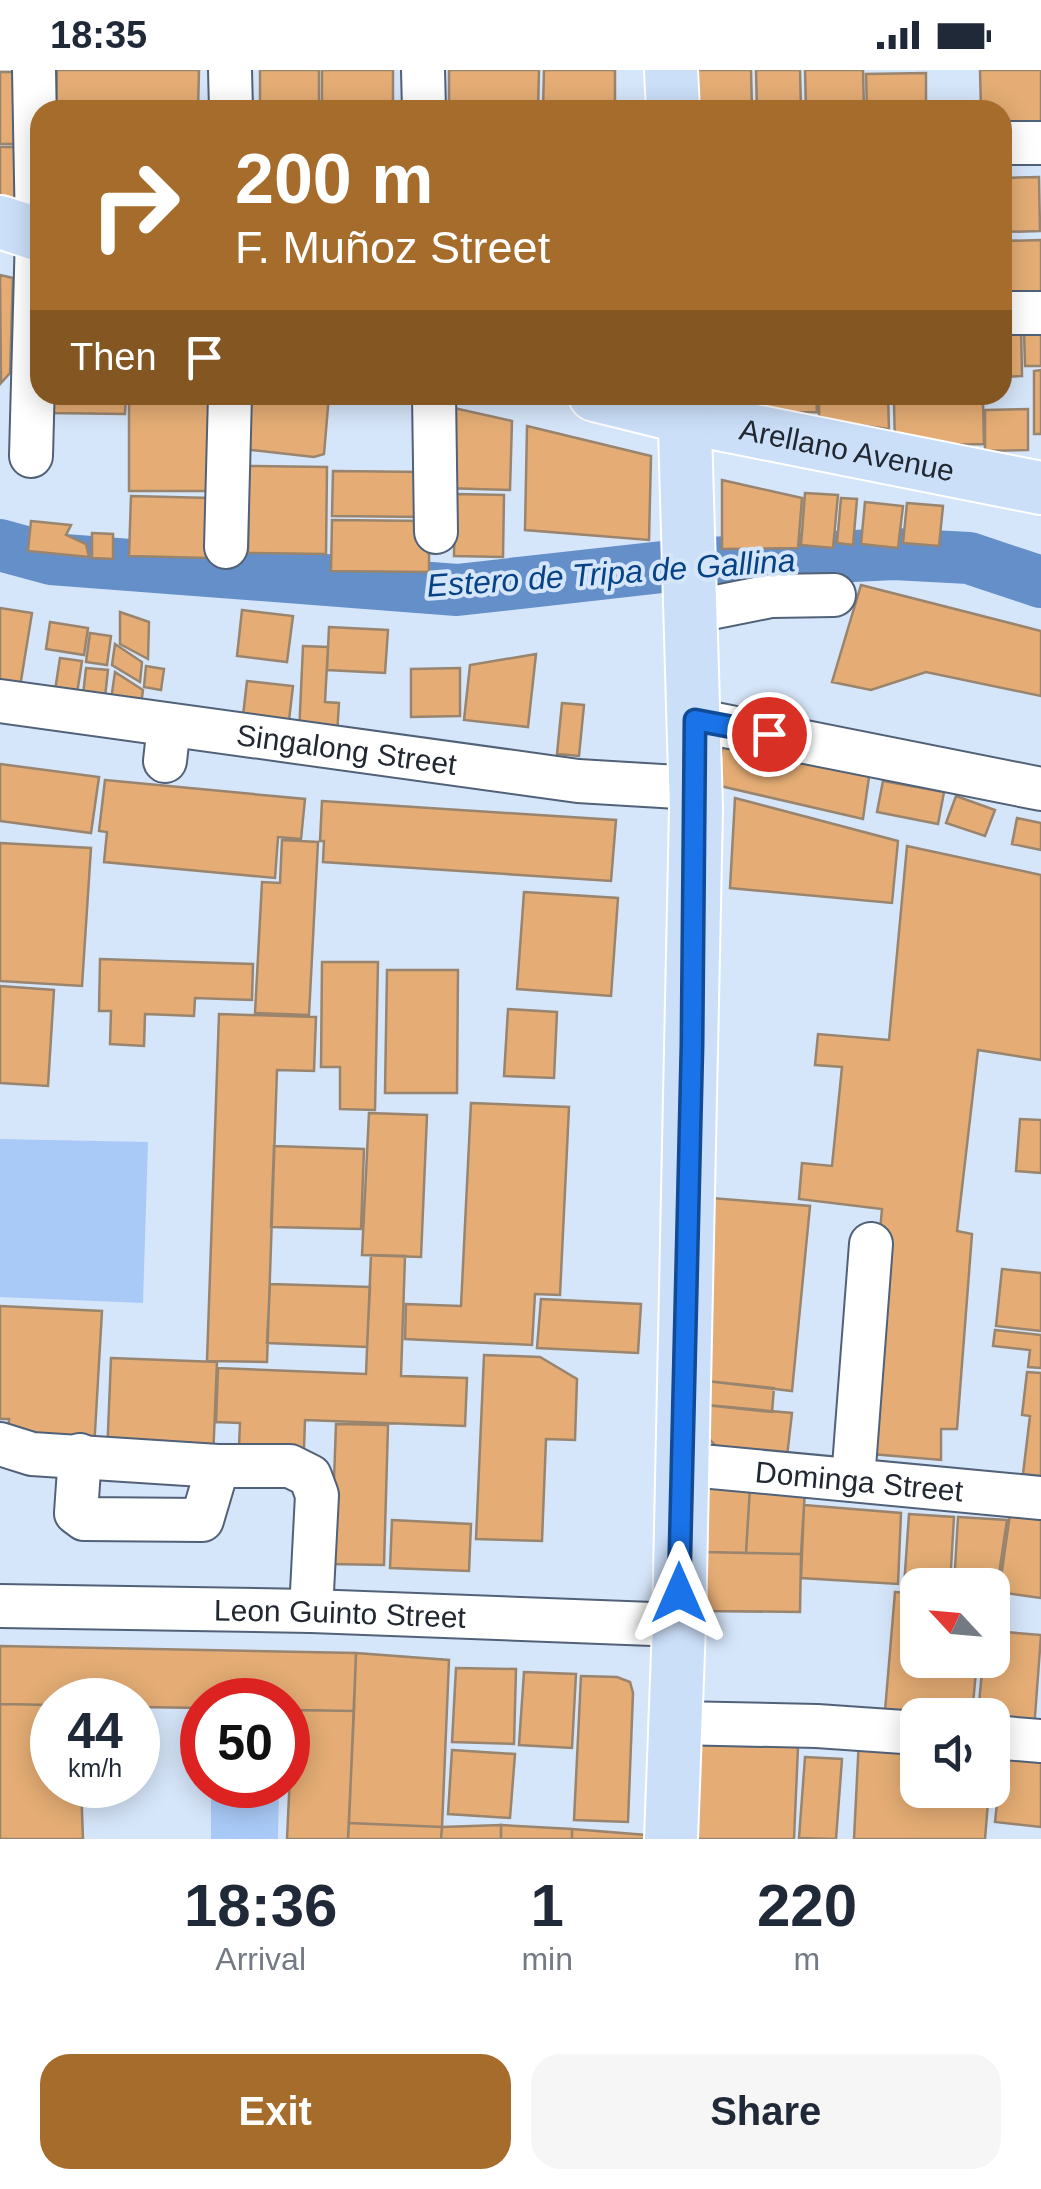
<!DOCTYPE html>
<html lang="en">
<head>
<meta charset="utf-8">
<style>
  body { margin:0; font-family:Helvetica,sans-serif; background:#f6f6f7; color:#1f2937; height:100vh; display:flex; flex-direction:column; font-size:38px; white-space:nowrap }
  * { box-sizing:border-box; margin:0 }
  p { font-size:32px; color:#747a83 }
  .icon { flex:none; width:55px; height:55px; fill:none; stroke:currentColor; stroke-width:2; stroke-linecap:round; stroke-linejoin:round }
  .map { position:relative; height:1769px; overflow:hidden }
  .side { display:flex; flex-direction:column; background:#fff; flex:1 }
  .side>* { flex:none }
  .hud { position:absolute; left:30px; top:30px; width:982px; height:305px; border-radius:30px; box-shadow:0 5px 25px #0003; background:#a56c2b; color:#fff; overflow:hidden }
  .needle { width:65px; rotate:296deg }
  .tools { position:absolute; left:900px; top:1498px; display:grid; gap:20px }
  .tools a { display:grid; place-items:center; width:110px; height:110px; border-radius:20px; background:#fff; box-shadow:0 5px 25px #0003; font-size:50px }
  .speed { position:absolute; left:30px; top:1608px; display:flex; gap:20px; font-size:50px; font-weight:700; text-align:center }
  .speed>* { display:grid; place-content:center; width:130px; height:130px; border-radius:50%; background:#fff; box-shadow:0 5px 25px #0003; line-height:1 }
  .speed small { font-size:25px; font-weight:400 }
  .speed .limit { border:15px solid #d22; background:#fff; color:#111 }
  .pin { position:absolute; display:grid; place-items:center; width:85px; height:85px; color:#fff; margin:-42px; border:5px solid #fff; border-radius:50%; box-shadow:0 2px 10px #0007 }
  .me { position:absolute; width:110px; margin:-55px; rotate:0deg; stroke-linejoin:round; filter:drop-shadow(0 0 8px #0008) }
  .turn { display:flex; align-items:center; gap:35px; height:210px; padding:0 40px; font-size:45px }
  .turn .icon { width:130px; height:130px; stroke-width:2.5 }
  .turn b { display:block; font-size:70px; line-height:85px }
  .then { display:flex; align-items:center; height:95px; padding:0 40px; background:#0003; gap:20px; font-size:38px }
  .eta { display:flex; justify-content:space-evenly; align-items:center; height:170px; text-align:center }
  .eta b { font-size:60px; font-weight:600; line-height:70px }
  .action { display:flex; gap:20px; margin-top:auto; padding:20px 40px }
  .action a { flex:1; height:115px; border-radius:30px; background:#a56c2b; color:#fff; font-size:40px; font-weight:600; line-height:115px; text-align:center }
  .action a+a { background:#f6f6f7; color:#1f2937 }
  .status { display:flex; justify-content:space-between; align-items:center; height:70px; padding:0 50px; background:#fff; direction:ltr }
  .status svg { height:28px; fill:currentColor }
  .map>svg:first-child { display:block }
  .green { fill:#a9caf7 }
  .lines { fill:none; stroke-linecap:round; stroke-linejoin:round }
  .river { stroke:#658fc8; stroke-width:52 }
  .building { fill:#e5ad75; stroke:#99846e; stroke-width:2.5 }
  .minor-casing { stroke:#516177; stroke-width:46 }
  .major-casing { stroke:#fff; stroke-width:56 }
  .minor { stroke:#fff; stroke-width:42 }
  .major { stroke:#cbdff9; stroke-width:52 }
  .route-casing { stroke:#114b97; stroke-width:25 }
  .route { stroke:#1a73e8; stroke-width:18 }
  .labels { text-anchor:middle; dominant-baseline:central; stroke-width:8; stroke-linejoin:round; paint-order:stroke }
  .street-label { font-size:30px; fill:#212831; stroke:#d6e6fa }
  .water-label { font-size:32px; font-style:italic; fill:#064286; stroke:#d6e6fa }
</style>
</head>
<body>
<div class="status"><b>18:35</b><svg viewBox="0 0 49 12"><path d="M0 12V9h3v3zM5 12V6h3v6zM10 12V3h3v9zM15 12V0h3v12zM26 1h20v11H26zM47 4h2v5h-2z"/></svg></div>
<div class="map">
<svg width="1041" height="1769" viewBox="0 0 1041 1769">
  <rect width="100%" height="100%" fill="#d6e6fa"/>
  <path class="green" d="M0,1069L148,1072L143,1233L0,1227Z
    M211,1715H279L278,1769H211Z"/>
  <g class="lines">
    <path class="river" d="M0,475L51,489L457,520L689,494L894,484L969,488L1041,512"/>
  </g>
  <path class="building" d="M57,0H199L198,40H56Z
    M260,0H319V40H260Z
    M322,0H393V40H322Z
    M449,0H539L538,40H449Z
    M544,0H615V40H543Z
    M695,0H751L752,40H696Z
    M756,0H800L801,40H757Z
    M805,0H863L864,40H806Z
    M980,0H1041V65H1002V40H981Z
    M0,2H18L17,74H0Z
    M926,3V40H867L866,4Z
    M0,77H19L22,145L0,142Z
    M1039,107L1040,161L1002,162V108Z
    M1041,170V225L1002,226V171Z
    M0,205L13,208L10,303L1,313Z
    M1021,254L1022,306L1002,307V255Z
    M1024,261H1041V296H1025Z
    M1041,300V364H1034V301Z
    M51,325H126L125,344L50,343Z
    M129,325H213V421H129Z
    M244,325H329L324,384L314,387L242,379Z
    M750,325H816L817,342L751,343Z
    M819,325H888L889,359L819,350Z
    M983,330L984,374L895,376L894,332Z
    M445,336L512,351L510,420L443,418Z
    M1028,339V380L985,381V340Z
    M527,356L651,386L649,470L525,460Z
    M249,396L327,397L326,484L248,483Z
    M333,401L428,402L427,447L332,446Z
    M722,410L802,428L798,478L722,479Z
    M805,423L838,425L833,478L801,475Z
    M455,424L504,425L503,487L454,486Z
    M131,426L211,428L210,488L129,486Z
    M841,428L857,429L853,475L837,473Z
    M865,432L903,436L898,478L861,474Z
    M907,433L943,436L939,476L903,473Z
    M332,450L429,451V502L331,501Z
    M31,451L71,455L66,465L86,474L89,487L28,481Z
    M92,463L113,464V489L92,488Z
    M861,515L1041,561V626L926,602L871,620L832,612Z
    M0,538L32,543L19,623L0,620Z
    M242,540L293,546L287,592L237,586Z
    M120,542L149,552L148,589L120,574Z
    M50,552L88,558L84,585L46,579Z
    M329,557L388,560L385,603L327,600Z
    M90,563L111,566L107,595L86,592Z
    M115,574L142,592L140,612L112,595Z
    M303,576L328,577L325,632L339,633L337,665L299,664Z
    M536,584L528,657L464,650L470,595Z
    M60,588L82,591L76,630L54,627Z
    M146,596L164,599L161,620L144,617Z
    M86,598L108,600L104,636L82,634Z
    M460,598V646L411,647V599Z
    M115,602L143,620L140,641L110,637Z
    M247,611L293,616L288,659L242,654Z
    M562,633L584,635L579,686L557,684Z
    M723,675L870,700L863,749L716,715Z
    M0,694L99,707L91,763L0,751Z
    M105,710L305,729L301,769L278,767L275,808L104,792L107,762L99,761Z
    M883,711L944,722L938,754L877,742Z
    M956,726L995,740L985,766L946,753Z
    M735,728L898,771L892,833L730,818Z
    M322,731L616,750L611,811L323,792L324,771H320Z
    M1017,748L1041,753V780L1012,774Z
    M282,770L318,772L309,945L255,943L262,812L280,813Z
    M0,773L91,778L82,916L0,911Z
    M907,776L1041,805V990L978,980L957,1161L972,1164L957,1359H941V1390L860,1383L882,1139L799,1129L802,1093L832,1096L842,997L815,995L818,964L889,970Z
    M524,822L618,828L611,926L517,919Z
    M100,889L253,894L252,930L195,928L194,946L145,944L144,976L110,974L111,941H99Z
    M322,892H378L375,1040L340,1039V997H321Z
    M387,900H458L457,1023H385Z
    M0,916L54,920L48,1016L0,1013Z
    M508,939L557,942L554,1008L504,1006Z
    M219,944L316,947L314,1001L277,1000L267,1292L207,1291Z
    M471,1033L569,1037L560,1225L535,1224L532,1275L405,1269L406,1234L461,1236Z
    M369,1043L427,1045L421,1187L362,1185Z
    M1020,1049L1041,1050V1103L1016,1101Z
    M274,1076L364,1079L361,1159L271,1157Z
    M711,1128L810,1136L792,1321L697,1310Z
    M371,1185L405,1186L401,1306L467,1308L465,1356L305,1350L304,1378L239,1376L240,1353L216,1352L218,1298L366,1304Z
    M1002,1199L1041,1203V1261L996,1256Z
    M270,1214L370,1217L367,1277L267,1273Z
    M541,1229L641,1234L638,1283L537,1278Z
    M0,1236L102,1241L94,1379L7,1375L9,1349H0Z
    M995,1260L1041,1265V1298L1028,1297L1030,1280L993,1276Z
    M484,1285L540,1287L577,1309L575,1370L546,1369L542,1471L476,1469Z
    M111,1288L217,1292L213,1389L107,1386Z
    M1027,1302L1041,1303V1406L1023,1404L1030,1346L1022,1345Z
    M697,1310L774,1318L772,1342L694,1334Z
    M707,1335L792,1343L787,1387L714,1386L715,1375L704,1364Z
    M336,1354L388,1355L384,1495L331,1494Z
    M707,1414L750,1417L746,1483L705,1482Z
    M750,1417L805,1420L801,1484L746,1483Z
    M804,1435L901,1443L898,1514L801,1508Z
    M909,1444L954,1447L950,1515L904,1517Z
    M1010,1444L1041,1449V1528L999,1522Z
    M958,1447L1007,1450L996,1524H992V1515H954Z
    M392,1450L471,1454L469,1501L390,1498Z
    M705,1482L801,1484L800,1542L704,1541Z
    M895,1522L918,1524V1590H977L972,1645L885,1641Z
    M992,1561L1041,1565L1034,1660L992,1657V1645H978L983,1590H992Z
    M0,1576L356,1583L354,1641L288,1640V1630H202V1638L138,1637V1630H52V1635L0,1634Z
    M356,1583L449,1590L442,1757L349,1753Z
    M456,1598L516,1599L514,1674L452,1672Z
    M524,1602L576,1604L572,1678L519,1675Z
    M581,1606L617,1607L630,1612L633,1623L628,1752L574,1750Z
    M0,1634L52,1635V1715H81L83,1769H0Z
    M293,1640L354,1641L348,1769H287Z
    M859,1668L918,1674V1720H989L985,1769H854Z
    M697,1675L798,1677L794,1769H694Z
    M452,1680L515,1684L510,1748L448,1744Z
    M1002,1686L1041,1690V1757L995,1752Z
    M805,1687L842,1689L836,1769L799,1768Z
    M349,1753L442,1757L441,1769H348Z
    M501,1755V1769H441L442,1757Z
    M501,1755L572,1759V1769H501Z
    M572,1759L646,1765V1769H572Z"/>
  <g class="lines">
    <g class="minor-casing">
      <g id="minor">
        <path d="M230,0L231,40"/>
        <path d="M423,0L424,40"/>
        <path d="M1002,73H1041"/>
        <path d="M1002,243H1041"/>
        <path d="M434,325L436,462"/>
        <path d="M31,386L37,164L34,0"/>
        <path d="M226,477L230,325"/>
        <path d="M691,542L771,526L834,525"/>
        <path id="s1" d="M0,631L578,711L695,718"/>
        <path d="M695,650L1041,719"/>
        <path d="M165,691L169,655"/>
        <path d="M0,1374L32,1384L218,1396H290L310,1406L317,1425L311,1541"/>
        <path d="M80,1385L76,1443L84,1449L202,1450L218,1396"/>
        <path id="s2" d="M680,1394L1041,1428"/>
        <path d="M853,1410L871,1174"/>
        <path id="s3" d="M0,1536L311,1541L679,1555"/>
        <path d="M676,1653L817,1656L918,1663"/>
        <path d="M992,1667L1041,1671"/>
      </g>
    </g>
    <g class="major-casing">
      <g id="major">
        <path d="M671,0L673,40"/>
        <path d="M0,152L40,165"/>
        <path id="s4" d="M595,325L684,347L1041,418"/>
        <path d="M671,1769L679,1555L696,739L684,325"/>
      </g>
    </g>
    <use href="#minor" class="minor"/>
    <use href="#major" class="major"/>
  </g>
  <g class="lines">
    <g class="route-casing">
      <path id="route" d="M679,1523L692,975L695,650L769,664"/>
    </g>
    <use href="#route" class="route"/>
  </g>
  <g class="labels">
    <g class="street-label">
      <text stroke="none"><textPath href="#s4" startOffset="258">Arellano Avenue</textPath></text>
      <text stroke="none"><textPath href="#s1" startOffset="350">Singalong Street</textPath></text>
      <text stroke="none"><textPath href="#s2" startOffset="180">Dominga Street</textPath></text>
      <text stroke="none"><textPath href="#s3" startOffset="340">Leon Guinto Street</textPath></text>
    </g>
    <g class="water-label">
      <text transform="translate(611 503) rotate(-4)">Estero de Tripa de Gallina</text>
    </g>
  </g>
</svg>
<div class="tools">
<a><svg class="needle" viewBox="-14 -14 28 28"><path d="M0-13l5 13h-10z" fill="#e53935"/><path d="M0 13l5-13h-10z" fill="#747a83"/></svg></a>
<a><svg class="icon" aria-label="sound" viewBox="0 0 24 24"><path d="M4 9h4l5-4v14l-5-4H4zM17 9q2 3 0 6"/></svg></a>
</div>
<div class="speed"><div>44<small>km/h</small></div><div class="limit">50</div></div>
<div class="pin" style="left:769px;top:664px;background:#d93025"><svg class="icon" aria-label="arrive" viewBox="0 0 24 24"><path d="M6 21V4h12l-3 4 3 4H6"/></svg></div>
<svg class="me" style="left:679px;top:1523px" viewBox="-20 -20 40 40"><path d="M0-17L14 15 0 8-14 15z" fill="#1a73e8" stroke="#fff" stroke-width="4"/></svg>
<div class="hud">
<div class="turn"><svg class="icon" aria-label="right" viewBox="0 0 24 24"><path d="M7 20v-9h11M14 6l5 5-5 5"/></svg><div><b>200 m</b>F. Muñoz Street</div></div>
<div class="then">Then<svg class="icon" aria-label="arrive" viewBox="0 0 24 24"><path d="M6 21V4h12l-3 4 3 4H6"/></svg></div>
</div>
</div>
<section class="side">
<div class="eta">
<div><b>18:36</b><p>Arrival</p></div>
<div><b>1</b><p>min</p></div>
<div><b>220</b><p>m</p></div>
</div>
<div class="action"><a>Exit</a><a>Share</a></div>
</section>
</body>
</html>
